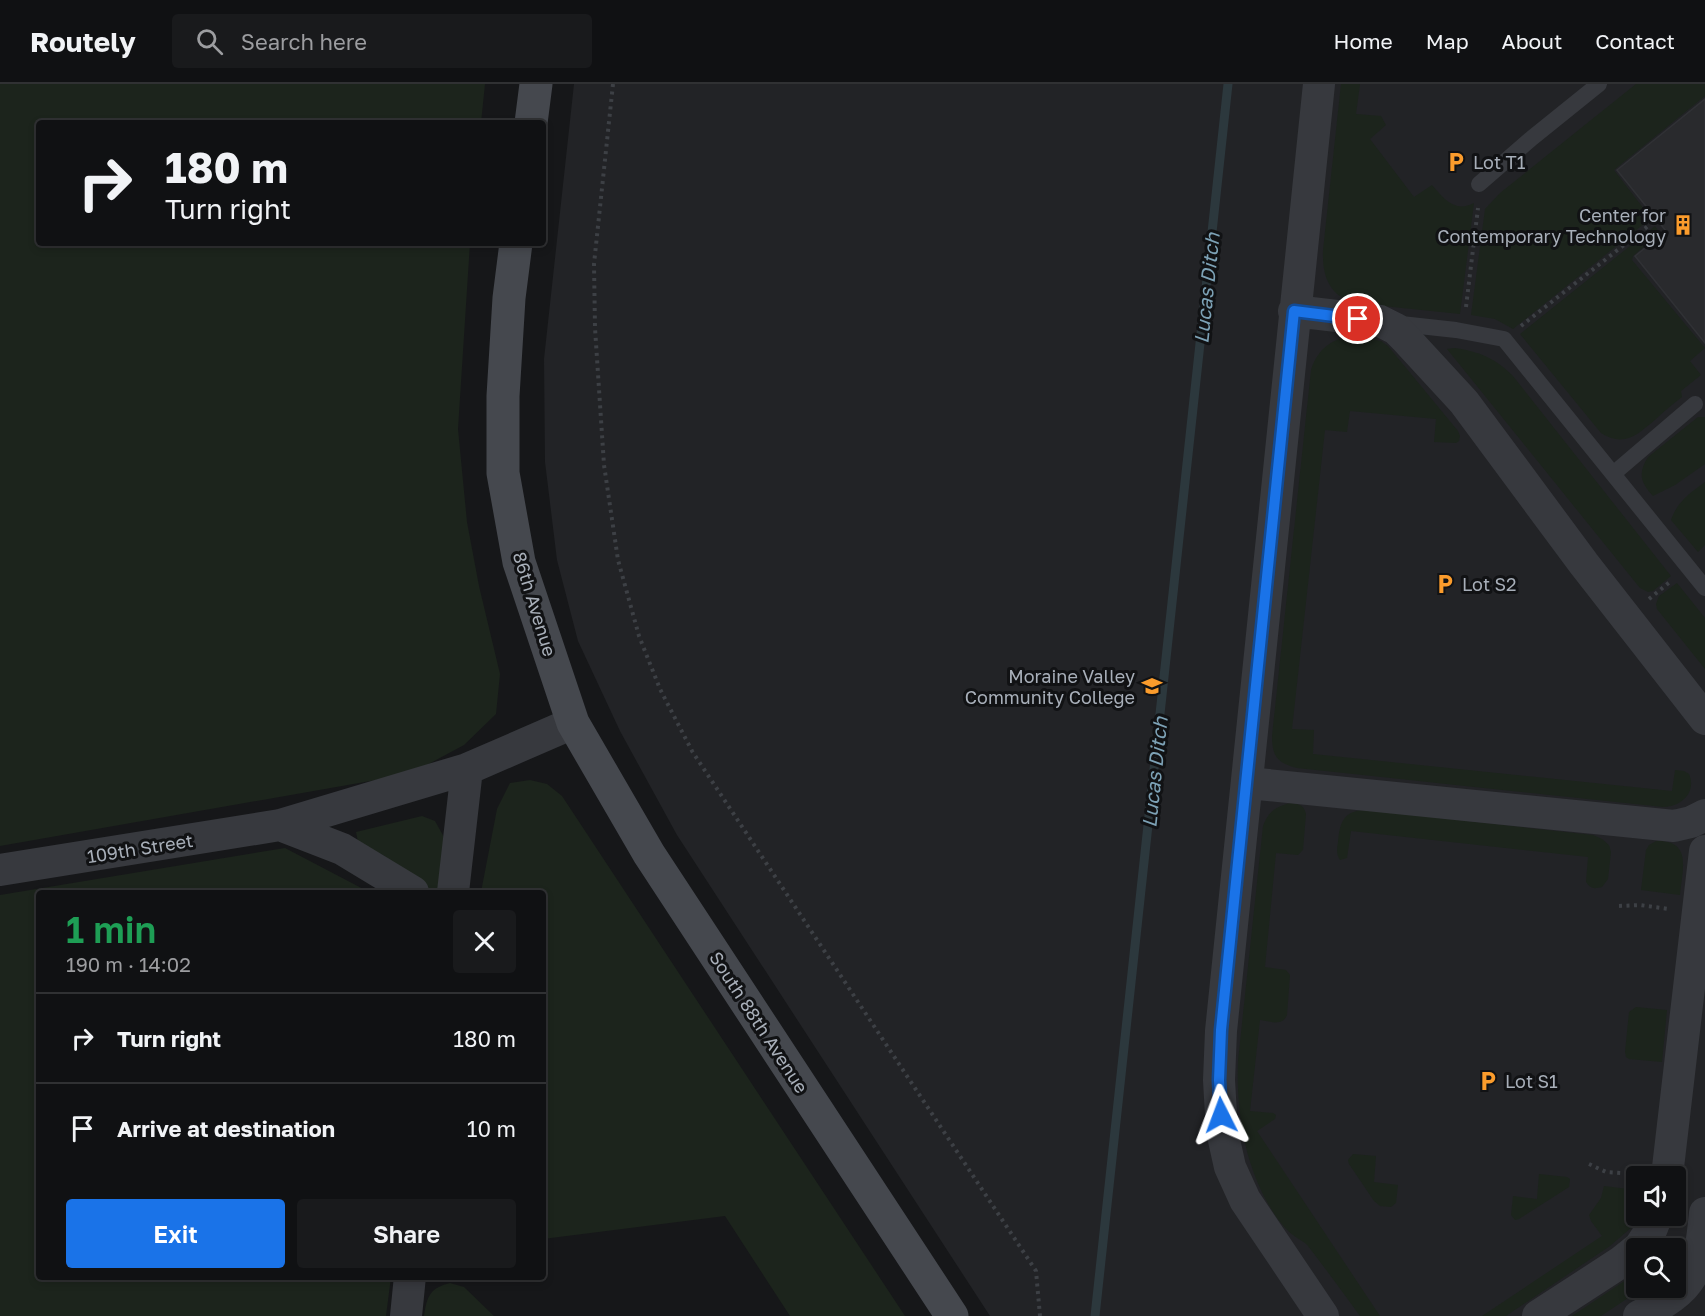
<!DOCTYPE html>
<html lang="en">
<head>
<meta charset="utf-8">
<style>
  body { margin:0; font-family:"Golos Text",sans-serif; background:#191a1c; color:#f1f3f6; height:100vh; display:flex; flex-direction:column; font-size:22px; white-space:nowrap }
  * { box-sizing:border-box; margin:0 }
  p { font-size:20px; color:#9c9da0 }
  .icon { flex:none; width:33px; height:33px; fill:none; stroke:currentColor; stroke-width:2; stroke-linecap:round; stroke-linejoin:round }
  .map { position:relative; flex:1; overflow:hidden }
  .details { position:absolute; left:36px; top:806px; width:510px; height:390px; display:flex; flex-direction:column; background:#101113; border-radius:6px; box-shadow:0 3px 9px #0003,0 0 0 2px #303133 }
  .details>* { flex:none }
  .hud { position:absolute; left:36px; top:36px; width:510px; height:126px; border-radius:6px; box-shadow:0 3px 9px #0003,0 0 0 2px #303133; background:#101113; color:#f1f3f6; overflow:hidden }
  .fabs { position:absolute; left:1626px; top:1082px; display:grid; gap:12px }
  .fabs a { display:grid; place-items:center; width:60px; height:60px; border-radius:6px; background:#101113; box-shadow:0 3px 9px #0003,0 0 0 2px #303133; font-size:30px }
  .pin { position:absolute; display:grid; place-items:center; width:51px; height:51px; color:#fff; margin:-26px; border:3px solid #fff; border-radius:50%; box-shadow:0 2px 6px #0007 }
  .me { position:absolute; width:66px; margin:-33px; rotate:357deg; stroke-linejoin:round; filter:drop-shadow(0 0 4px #0008) }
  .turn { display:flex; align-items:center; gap:21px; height:126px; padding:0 30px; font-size:27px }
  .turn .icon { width:78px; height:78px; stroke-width:2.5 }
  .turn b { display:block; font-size:42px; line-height:51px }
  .round { display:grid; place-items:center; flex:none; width:63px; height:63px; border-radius:6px; background:#191a1c }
  .summary { display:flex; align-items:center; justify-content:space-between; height:102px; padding:0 30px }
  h1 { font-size:36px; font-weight:600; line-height:45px; color:#1e9e55 }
  .cta { display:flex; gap:12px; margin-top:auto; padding:12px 30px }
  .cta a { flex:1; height:69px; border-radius:6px; background:#1a73e8; color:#fff; font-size:24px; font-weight:600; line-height:69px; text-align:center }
  .cta a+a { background:#191a1c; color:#f1f3f6 }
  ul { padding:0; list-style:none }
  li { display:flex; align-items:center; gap:18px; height:90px; padding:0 30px; border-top:2px solid #303133 }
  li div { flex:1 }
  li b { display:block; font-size:22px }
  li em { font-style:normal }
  header { display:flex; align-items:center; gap:36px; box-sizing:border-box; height:84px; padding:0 30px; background:#101113; border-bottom:2px solid #303133 }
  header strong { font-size:28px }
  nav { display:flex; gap:33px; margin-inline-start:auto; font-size:21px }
  .search { width:420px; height:54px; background:#191a1c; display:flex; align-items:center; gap:15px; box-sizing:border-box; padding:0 21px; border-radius:6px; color:#9c9da0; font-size:22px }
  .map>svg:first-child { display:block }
  .built { fill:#222326; fill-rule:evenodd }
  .green { fill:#1c241c }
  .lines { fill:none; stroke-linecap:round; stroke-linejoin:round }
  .stream { stroke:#2c383d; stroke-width:9 }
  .building { fill:#292a2d; stroke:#303135; stroke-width:1.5 }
  .path { stroke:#3d4045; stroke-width:4; stroke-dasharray:3 4.5; stroke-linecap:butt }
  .lane { stroke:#37393e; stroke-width:16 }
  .street { stroke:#37393e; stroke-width:32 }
  .secondary { stroke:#45484e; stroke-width:33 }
  .route-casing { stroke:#114b97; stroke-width:15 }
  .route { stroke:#1a73e8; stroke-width:10 }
  .labels { text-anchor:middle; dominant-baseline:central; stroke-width:6; stroke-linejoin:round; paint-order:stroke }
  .poi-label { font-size:18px; fill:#a8afb9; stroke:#111214; text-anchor:start }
  .street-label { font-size:18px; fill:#a8afb9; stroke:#111214 }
  .water-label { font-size:20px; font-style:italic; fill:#7da2b6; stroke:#111214 }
</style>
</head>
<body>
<header>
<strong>Routely</strong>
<div class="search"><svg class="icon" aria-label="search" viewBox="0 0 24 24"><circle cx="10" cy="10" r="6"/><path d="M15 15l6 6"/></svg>Search here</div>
<nav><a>Home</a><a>Map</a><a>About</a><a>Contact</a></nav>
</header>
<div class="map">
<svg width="1705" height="1232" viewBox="0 0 1705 1232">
  <rect width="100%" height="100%" fill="#161719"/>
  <path class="built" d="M574,0H1705V1232H990L677,751L620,647L578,557L557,476L545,378L544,275ZM1636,1092H1676V1131H1636ZM1636,1164H1676V1203H1636Z"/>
  <path class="green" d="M0,0H485L481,39H39V159H470L458,345L467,438L479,502L500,590L496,630L464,661L410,690L0,762Z
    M1341,0H1360L1356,30L1381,32L1386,41L1370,55L1414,113L1432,101C1444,115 1455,129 1474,119L1460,230L1354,219C1328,211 1322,190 1323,166Z
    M1636,0H1705V12L1614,86L1644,125L1638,130L1645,139L1513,245L1495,235L1471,231L1485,125L1500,109Z
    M1655,142L1660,149L1633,172L1632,176L1705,264L1690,277L1701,291L1681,307L1682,313C1673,320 1664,327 1656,335C1638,350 1625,364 1601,349L1520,250Z
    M1354,252L1381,257L1388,262L1458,347L1460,352L1459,357L1456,359L1434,358L1436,335L1350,327L1347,348L1325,346L1292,645L1314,646L1313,670L1672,707L1675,686L1684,687L1689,690C1697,708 1681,723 1663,723L1297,684C1277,679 1272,672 1272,652L1311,286C1318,264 1333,254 1354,252Z
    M1455,264C1480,268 1495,274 1513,292L1671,492L1653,507L1648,508L1640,504L1447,265Z
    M1698,333H1705V380L1675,401L1653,412C1640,398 1638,389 1648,373Z
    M1705,398V461L1698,468L1671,436C1677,418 1690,409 1705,398Z
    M1677,499L1705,534V585L1657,525L1656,520L1659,512Z
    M530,696L547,700L562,712L905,1232H790L725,1132L543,1155V808H481L497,725L510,699Z
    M1291,719C1299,720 1304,721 1306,730L1303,766L1298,771L1276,769L1265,883L1286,886L1290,891L1287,931C1282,943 1270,937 1260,936L1250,1027L1273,1029L1276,1031L1275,1035L1257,1047L1380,1232H1360C1343,1209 1326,1185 1308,1162C1304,1157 1298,1155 1293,1151C1286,1146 1280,1138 1275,1131C1245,1085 1236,1030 1238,977L1263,742C1268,728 1276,722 1291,719Z
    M1366,726L1593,751L1602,755L1609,761L1611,768L1608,795L1602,803C1594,805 1591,805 1586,798L1588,773L1351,747L1347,774L1340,776C1336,770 1337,765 1338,758C1340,738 1343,727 1366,726Z
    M422,732L435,737L445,755L443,801L437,808H429L383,771L369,766L358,758L356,748Z
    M1656,757C1693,756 1682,786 1680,811L1641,806L1646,766L1649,761Z
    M285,764L369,808H39V1192L391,1193L386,1232H0V811Z
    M1636,923L1667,926L1662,978L1629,975L1626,973L1625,968L1629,928Z
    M1353,1070L1376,1072L1374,1098L1398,1101L1396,1119L1391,1123L1380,1122L1374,1117L1349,1080L1348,1076Z
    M1539,1090L1567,1093L1570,1095L1569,1103L1519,1135L1515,1136L1511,1131L1513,1112L1537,1115Z
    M1604,1102L1636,1106V1131H1640L1632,1143L1610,1162L1506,1232H1482L1602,1152L1591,1137L1589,1131L1601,1114Z
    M1636,1191V1203H1643L1640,1206L1601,1232H1572L1632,1192Z
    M450,1199L464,1203L494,1232H424C427,1212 430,1204 450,1199Z"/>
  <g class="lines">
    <path class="stream" d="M1095,1232L1228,0"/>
  </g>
  <path class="building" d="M1705,15V259L1635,172L1666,147L1617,86Z"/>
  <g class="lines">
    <path class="path" d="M613,0L594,180L595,244L604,381L618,476L639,552L660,605L692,667L1036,1187L1040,1232
      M1466,223L1478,124
      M1521,242L1657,135
      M1649,515L1671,497
      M1619,822L1640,821L1669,825
      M1589,1080L1606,1088L1636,1090"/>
    <path class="lane" d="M1479,100L1532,54L1599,0
      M1392,239L1456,246L1504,255L1705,504
      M1613,390L1695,320"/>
    <path class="street" d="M1319,0L1221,947L1219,996L1221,1031L1224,1056L1230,1083L1245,1116L1323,1232
      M1294,227L1380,237L1396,245L1405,254L1464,318L1584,480L1705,635
      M1248,699L1674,742L1691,738L1705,731
      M280,741L342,765L413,808
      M0,786L280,741L467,685
      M453,808L467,685L573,639
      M1667,1092L1705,767
      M1639,1164L1652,1144L1657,1131
      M406,1232L410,1192
      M1538,1232L1621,1178L1636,1166
      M1639,1232C1696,1204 1699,1189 1705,1129"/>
    <path class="secondary" d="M531,39L536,0
      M516,159L509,214L503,312V389L519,478L573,639L649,770L952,1232"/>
  </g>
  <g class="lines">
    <g class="route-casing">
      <path id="route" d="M1221,1031L1219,996L1221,946L1294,227L1358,235"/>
    </g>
    <use href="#route" class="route"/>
  </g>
  <defs>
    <g id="parking-bare" transform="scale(1.62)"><path d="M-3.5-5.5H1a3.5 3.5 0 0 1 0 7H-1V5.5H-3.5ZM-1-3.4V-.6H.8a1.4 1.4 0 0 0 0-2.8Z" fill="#fb9c2c" stroke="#111214" stroke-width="2.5" paint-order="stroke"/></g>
    <g id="building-bare" transform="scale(1.62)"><path d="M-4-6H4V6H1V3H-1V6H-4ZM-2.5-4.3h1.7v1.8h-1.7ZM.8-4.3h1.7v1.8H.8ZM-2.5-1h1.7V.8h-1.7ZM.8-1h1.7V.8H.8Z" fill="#fb9c2c" stroke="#111214" stroke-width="2.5" paint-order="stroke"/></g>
    <g id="university-bare" transform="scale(1.62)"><path d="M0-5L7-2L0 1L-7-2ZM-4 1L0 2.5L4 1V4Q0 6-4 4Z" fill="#fb9c2c" stroke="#111214" stroke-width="2.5" paint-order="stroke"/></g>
  </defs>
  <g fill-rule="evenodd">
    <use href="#parking-bare" x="1456" y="78"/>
    <use href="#building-bare" x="1683" y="141"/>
    <use href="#parking-bare" x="1445" y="500"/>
    <use href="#university-bare" x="1152" y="602"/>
    <use href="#parking-bare" x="1488" y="997"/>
  </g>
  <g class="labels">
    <g class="poi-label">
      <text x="1473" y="78">Lot T1</text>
      <text x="1666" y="131" text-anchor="end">Center for<tspan x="1666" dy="21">Contemporary Technology</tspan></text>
      <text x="1462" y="500">Lot S2</text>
      <text x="1135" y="592" text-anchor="end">Moraine Valley<tspan x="1135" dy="21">Community College</tspan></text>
      <text x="1505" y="997">Lot S1</text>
    </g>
    <g class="street-label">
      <text transform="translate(535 520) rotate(73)">86th Avenue</text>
      <text transform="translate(140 764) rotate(-9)">109th Street</text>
      <text transform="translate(759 938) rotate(57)">South 88th Avenue</text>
    </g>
    <g class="water-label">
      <text transform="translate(1206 204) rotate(-84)">Lucas Ditch</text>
      <text transform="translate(1154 688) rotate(-84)">Lucas Ditch</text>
    </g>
  </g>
</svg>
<div class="fabs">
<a><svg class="icon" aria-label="sound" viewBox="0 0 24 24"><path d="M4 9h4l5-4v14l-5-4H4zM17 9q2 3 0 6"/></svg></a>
<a><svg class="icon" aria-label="search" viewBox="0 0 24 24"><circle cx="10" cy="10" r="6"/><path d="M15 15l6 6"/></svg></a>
</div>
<div class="pin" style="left:1358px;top:235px;background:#d93025"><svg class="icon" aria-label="arrive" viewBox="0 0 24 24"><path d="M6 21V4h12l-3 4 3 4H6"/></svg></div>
<svg class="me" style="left:1221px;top:1031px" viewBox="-20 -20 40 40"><path d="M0-17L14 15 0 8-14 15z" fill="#1a73e8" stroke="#fff" stroke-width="4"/></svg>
<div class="hud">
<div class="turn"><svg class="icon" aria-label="right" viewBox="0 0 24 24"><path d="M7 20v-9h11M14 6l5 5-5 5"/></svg><div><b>180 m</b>Turn right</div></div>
</div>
<section class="details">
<div class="summary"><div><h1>1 min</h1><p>190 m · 14:02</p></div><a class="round"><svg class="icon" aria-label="close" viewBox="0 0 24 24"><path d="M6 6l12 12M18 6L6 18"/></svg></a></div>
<ul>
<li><svg class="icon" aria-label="right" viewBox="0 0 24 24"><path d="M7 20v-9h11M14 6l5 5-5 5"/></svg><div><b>Turn right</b></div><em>180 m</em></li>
<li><svg class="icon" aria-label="arrive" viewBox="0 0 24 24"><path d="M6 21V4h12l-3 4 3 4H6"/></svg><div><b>Arrive at destination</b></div><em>10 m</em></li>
</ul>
<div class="cta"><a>Exit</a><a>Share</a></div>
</section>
</div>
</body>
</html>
